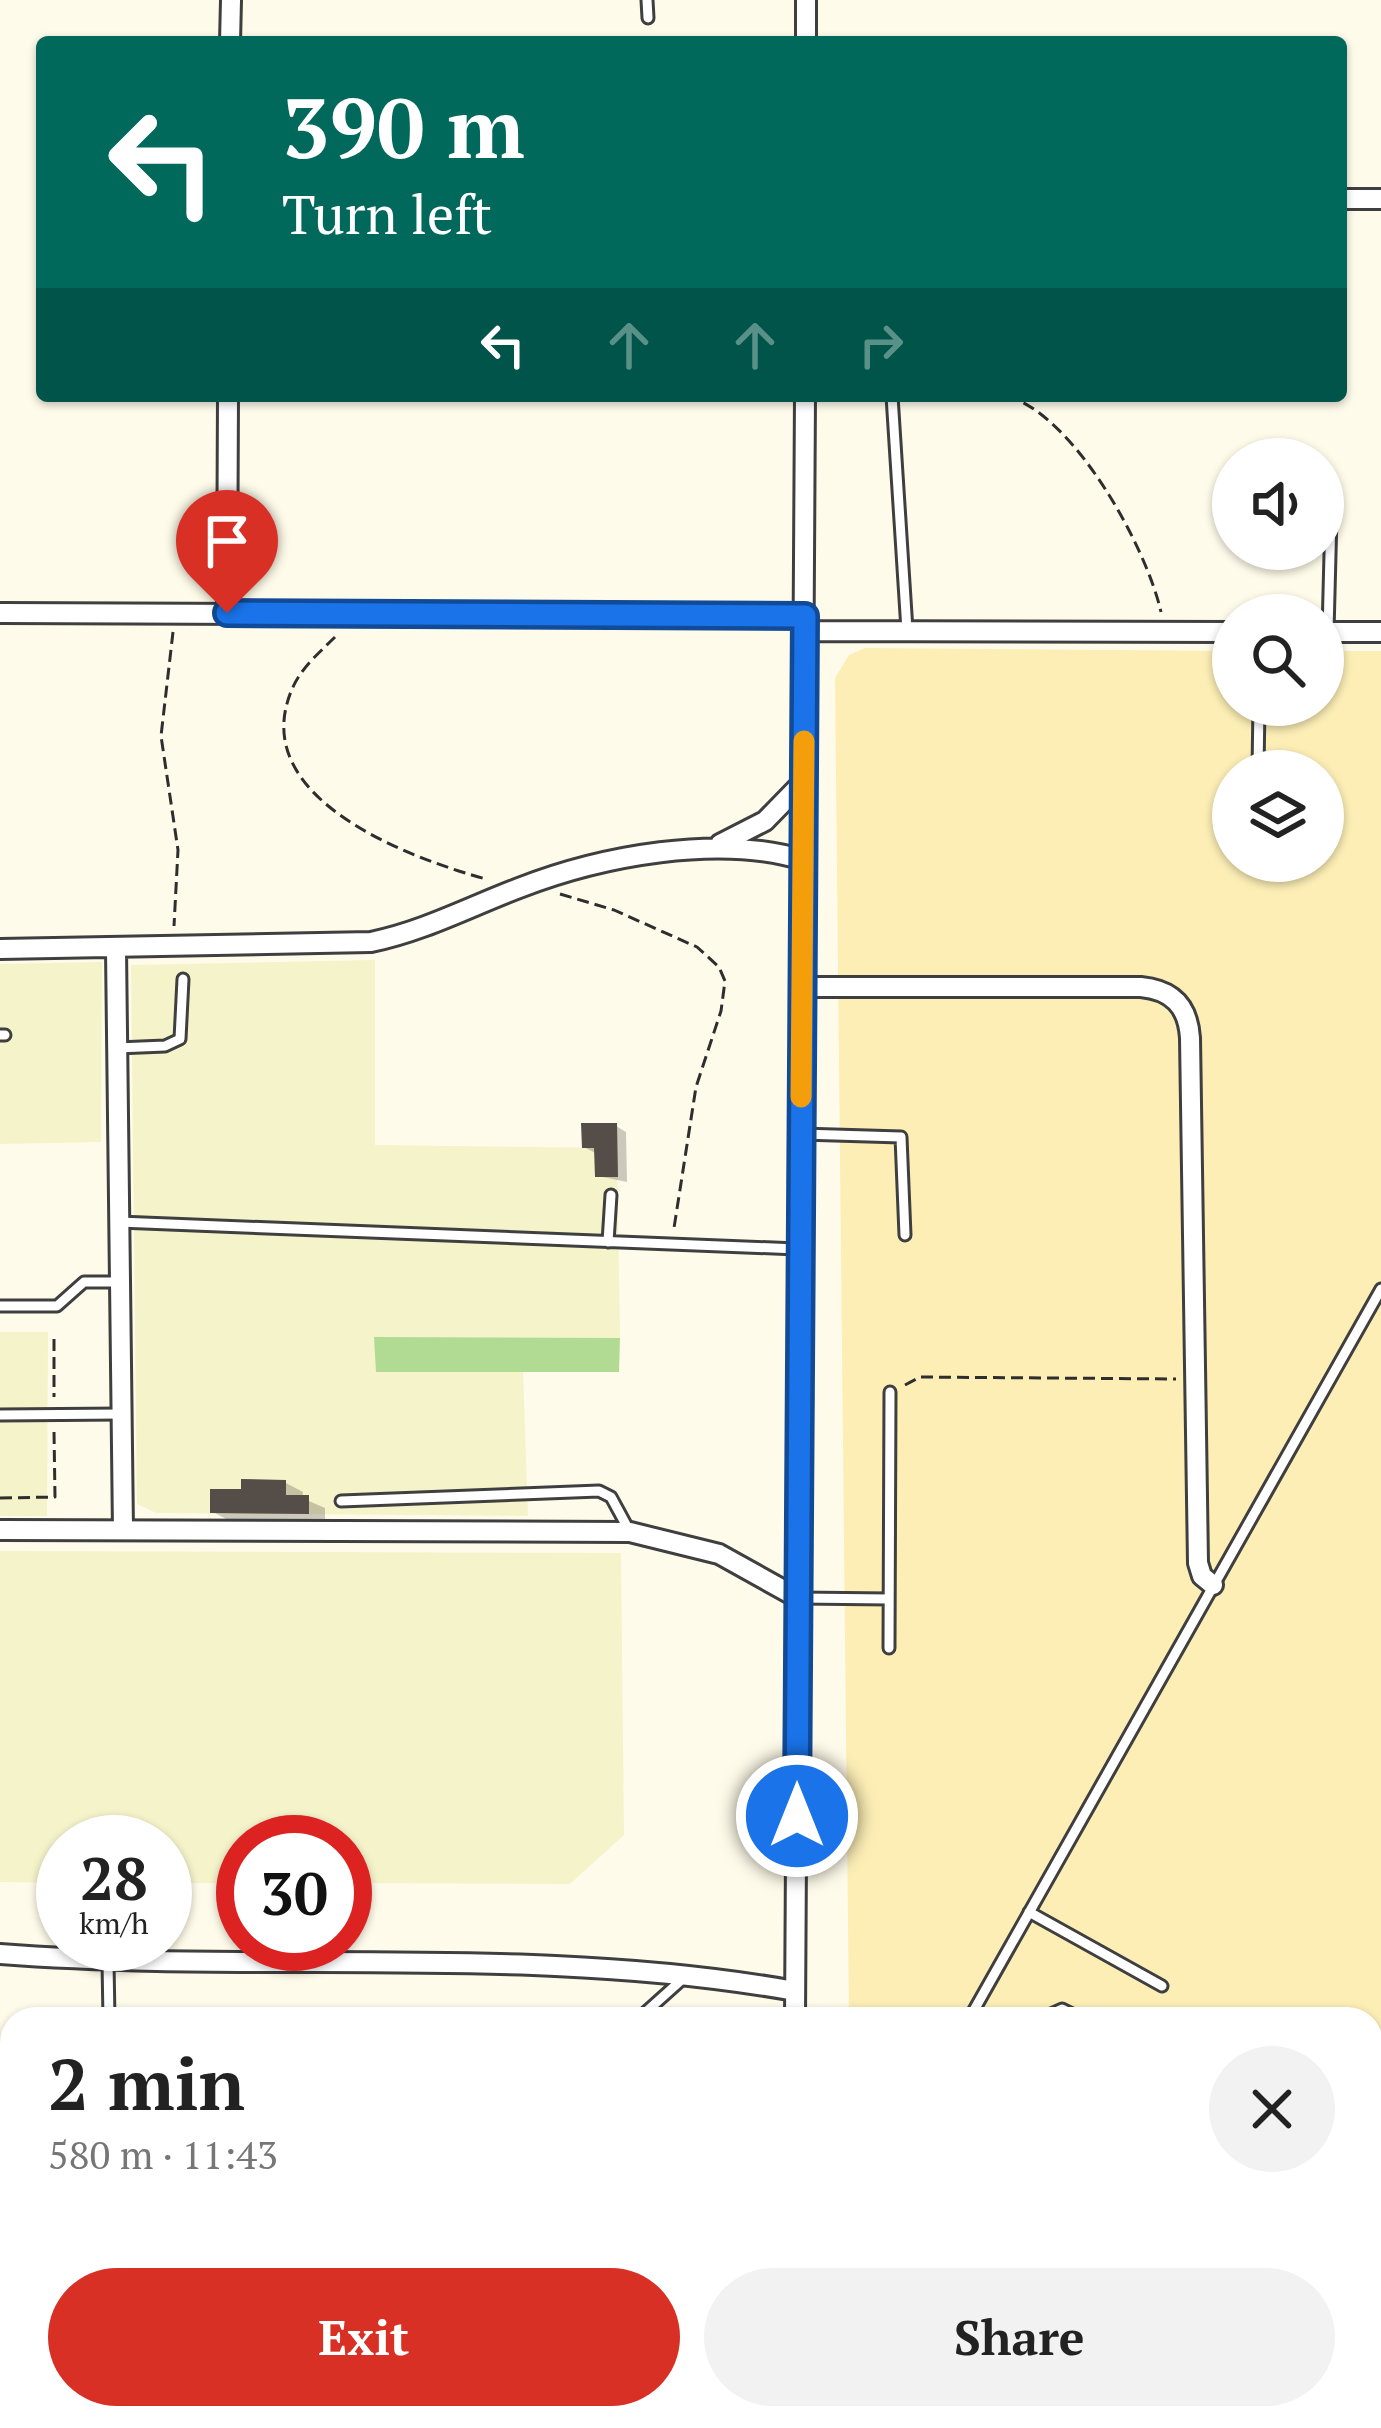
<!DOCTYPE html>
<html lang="en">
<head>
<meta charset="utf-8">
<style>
  body { margin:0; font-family:"PT Serif",serif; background:#f2f2f2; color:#222; height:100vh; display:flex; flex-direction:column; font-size:45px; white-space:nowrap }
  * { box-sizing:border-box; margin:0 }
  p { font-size:39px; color:#767676 }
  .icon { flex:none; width:66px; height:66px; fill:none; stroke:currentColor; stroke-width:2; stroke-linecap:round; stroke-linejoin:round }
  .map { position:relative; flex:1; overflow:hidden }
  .sheet { position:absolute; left:0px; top:2007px; width:1383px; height:423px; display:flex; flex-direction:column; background:#fff; border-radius:36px 36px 0 0; box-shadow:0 3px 9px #0004 }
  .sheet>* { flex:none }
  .hud { position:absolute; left:36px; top:36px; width:1311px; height:366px; border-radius:12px; box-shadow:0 3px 9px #0004; background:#00695c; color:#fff; overflow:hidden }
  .buttons { position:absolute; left:1212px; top:438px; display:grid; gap:24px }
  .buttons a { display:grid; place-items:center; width:132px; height:132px; border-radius:50%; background:#fff; box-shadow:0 3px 9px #0004; font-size:60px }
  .speed { position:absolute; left:36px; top:1815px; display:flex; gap:24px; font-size:60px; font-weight:700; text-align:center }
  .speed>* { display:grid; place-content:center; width:156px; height:156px; border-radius:50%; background:#fff; box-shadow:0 3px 9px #0004; line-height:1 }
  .speed small { font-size:30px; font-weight:400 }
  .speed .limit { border:18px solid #d22; background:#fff; color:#111 }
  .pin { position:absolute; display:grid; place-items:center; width:102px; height:102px; color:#fff; margin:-123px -51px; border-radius:50% 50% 50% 0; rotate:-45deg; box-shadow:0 0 12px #0007 }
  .pin .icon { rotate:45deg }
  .me { position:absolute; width:132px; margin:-66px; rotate:0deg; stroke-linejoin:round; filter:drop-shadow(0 0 9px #0008) }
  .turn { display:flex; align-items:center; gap:42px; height:252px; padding:0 48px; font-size:54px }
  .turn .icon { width:156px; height:156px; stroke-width:2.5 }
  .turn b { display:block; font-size:84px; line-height:102px }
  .lanes { display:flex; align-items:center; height:114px; padding:0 48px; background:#0003; justify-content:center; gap:60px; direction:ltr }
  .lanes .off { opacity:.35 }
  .round { display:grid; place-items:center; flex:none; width:126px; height:126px; border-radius:63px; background:#f2f2f2 }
  .overview { display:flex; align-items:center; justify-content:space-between; height:204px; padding:0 48px }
  h1 { font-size:72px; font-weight:700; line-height:90px }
  .action { display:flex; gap:24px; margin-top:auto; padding:24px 48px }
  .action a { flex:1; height:138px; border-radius:72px; background:#d93025; color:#fff; font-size:48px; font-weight:700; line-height:138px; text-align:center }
  .action a+a { background:#f2f2f2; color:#222 }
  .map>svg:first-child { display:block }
  .farmland { fill:#f5f3ca }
  .forest { fill:#b1db93 }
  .sand { fill:#fceeb5; fill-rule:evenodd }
  .shadow { fill:#0003 }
  .building { fill:#554d48 }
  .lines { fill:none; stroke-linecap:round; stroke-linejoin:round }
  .lane-casing { stroke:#3f3f3f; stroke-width:15 }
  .street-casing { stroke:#3f3f3f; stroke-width:24 }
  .path { stroke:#2e2e2e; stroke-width:3; stroke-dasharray:12 6; stroke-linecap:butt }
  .lane { stroke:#fff; stroke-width:9 }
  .street { stroke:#fff; stroke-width:18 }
  .route-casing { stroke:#114b97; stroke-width:30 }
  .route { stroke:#1a73e8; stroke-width:21 }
  .slow { stroke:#f59e0b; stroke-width:21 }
</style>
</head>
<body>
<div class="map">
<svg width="1381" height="2428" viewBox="0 0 1381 2428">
  <rect width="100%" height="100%" fill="#fffbea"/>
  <path class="farmland" d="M375,960V1145L617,1148L620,1338L375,1337L377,1372L523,1371L528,1516L156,1513L137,1504L131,965Z
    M102,962L101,1142L0,1144V964Z
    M0,1332H48L47,1516H0Z
    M0,1551L621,1553L624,1835L570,1884L345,1883V1842H243V1883H165V1842H63V1883L0,1882Z"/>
  <path class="forest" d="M374,1337L620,1338L619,1372H376Z"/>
  <path class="sand" d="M865,648L1233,651V705H1323V651H1381V2428H853V2418H1371V2019H849L835,678L849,655ZM1233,771H1323V861H1233Z"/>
  <path class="shadow" d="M616,1126L626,1132L627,1182L598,1176L597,1154L584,1147Z
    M286,1483L303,1492L302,1498L325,1508V1522L230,1521L213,1512L244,1492Z"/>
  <path class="building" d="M581,1123H617L618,1177H595L594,1148H582Z
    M241,1479L286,1480V1495H309V1514L210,1513V1489H241Z"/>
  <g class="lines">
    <g class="lane-casing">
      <path id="lane" d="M647,0L648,18
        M892,396L907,630
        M1328,632L1331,515
        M1258,771L1259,705
        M0,1035H5
        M117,1048L165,1046L180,1039L183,979
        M801,1134L901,1137L905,1235
        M119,1222L797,1249
        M608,1242L611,1195
        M0,1306H57L84,1282H120
        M0,1415L121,1414
        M341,1501L599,1491L611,1497L630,1532
        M799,1598L889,1599
        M889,1648L890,1392
        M1029,1912L1162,1986
        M108,1962L109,2019
        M350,2017L400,2019
        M638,2019L687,1975
        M969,2019L1381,1289
        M1040,2019L1062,2009L1082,2019
        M1371,2178L1381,2185
        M1371,2246L1381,2229
        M1371,2365L1381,2347
        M956,2418V2428
        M9,2428L12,2402
        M109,2428L110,2418
        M1267,2428L1273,2418
        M1336,2428L1341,2418"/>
    </g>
    <g class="street-casing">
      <path id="street" d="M230,42L231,0
        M806,42V0
        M1341,199H1381
        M0,613L805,616
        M227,613L228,396
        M805,631L1233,632
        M1323,632H1381
        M720,844L765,821L803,782
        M0,949L371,942C424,931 469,907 519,888C601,856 719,834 803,860
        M116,950L123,1530
        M802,987H1141C1172,990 1188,1006 1190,1038L1198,1563L1202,1576L1213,1585
        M0,1530L630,1532L719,1554L798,1598
        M0,1954C265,1974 533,1944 795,1991
        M795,2019L805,396
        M840,2418L846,2428"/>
    </g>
    <path class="path" d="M1007,396C1074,415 1146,546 1161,612
      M173,632L161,736L178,850L174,926
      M335,637C320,652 302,667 293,687C243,797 409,858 486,879
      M560,894L614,910L697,947L719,967L725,981L721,1011L696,1087L674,1228
      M54,1339V1397
      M905,1385L920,1377L1176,1379
      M0,1498L55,1497L54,1431"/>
    <use href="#lane" class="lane"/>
    <use href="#street" class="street"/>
  </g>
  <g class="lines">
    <g class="route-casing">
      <path id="route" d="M227,613L805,616L797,1816"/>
    </g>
    <use href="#route" class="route"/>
    <path class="slow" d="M801,1097L804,741"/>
  </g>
</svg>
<div class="buttons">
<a><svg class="icon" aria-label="sound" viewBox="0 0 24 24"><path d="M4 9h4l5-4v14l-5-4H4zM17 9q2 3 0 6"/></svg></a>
<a><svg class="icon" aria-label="search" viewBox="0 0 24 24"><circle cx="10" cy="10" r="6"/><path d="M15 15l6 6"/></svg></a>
<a><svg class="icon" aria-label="layers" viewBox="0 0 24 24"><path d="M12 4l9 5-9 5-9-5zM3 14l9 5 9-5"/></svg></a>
</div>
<div class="speed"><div>28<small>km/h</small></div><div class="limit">30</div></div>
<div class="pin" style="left:227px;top:613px;background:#d93025"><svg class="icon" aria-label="arrive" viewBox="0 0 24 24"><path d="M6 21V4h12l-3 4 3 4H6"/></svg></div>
<svg class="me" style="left:797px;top:1816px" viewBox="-20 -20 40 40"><circle r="17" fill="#1a73e8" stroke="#fff" stroke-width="3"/><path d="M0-11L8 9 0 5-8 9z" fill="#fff"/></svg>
<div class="hud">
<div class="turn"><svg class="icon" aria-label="left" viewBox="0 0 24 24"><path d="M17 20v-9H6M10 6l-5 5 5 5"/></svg><div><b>390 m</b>Turn left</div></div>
<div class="lanes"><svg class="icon" aria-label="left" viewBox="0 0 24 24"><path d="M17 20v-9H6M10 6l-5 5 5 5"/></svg><svg class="icon off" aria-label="ahead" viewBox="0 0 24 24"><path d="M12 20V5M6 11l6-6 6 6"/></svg><svg class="icon off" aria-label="ahead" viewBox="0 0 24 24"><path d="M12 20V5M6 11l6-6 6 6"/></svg><svg class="icon off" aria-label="right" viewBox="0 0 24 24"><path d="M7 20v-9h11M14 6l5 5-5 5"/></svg></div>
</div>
<section class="sheet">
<div class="overview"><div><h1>2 min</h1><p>580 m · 11:43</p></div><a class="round"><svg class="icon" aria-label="close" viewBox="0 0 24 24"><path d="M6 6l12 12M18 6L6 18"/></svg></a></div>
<div class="action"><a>Exit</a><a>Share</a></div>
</section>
</div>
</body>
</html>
